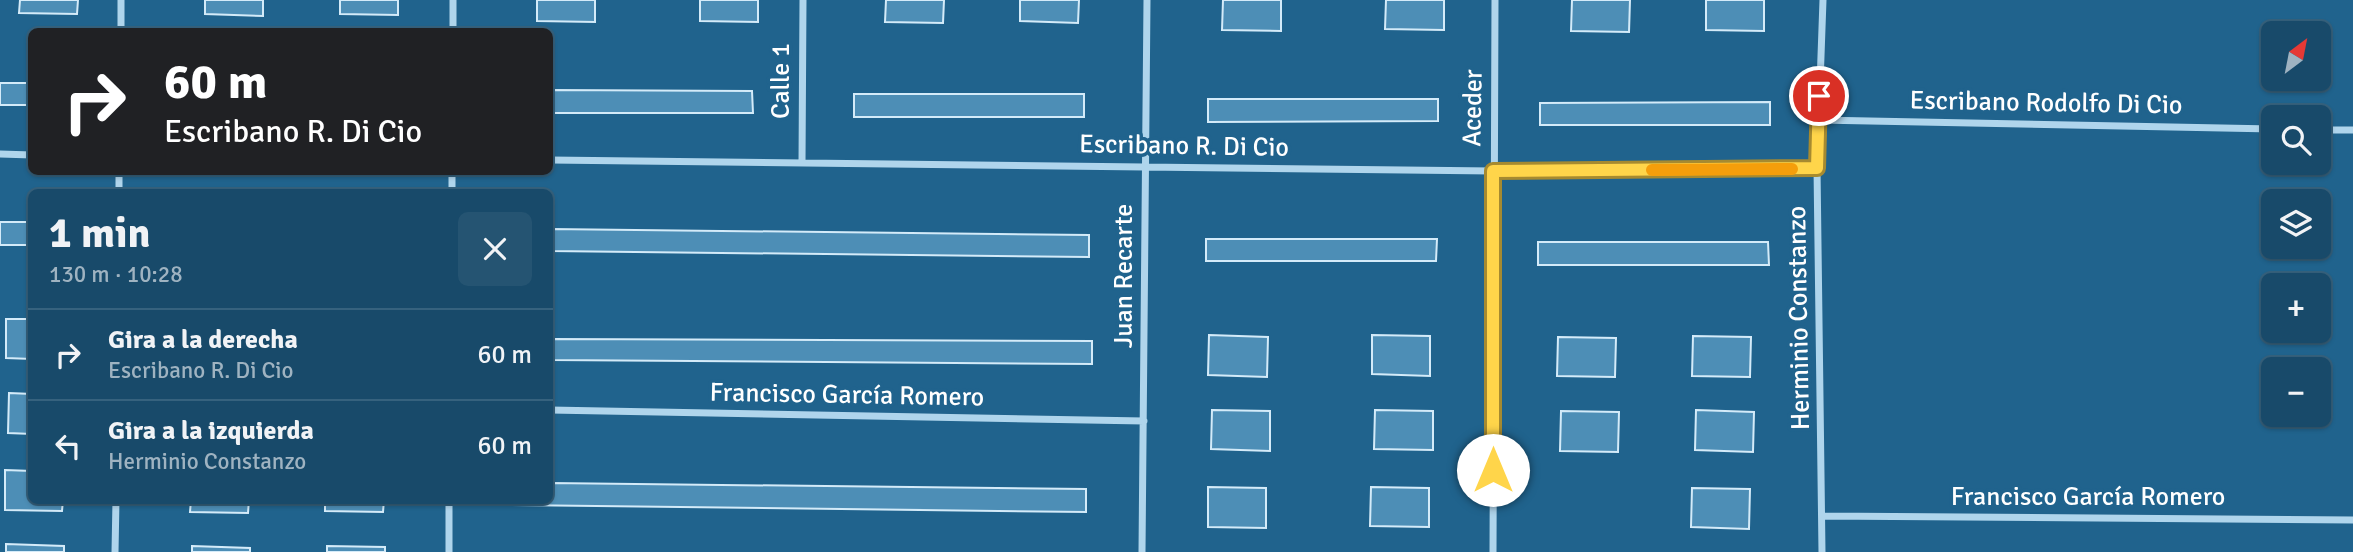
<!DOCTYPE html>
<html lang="es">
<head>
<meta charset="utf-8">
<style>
  body { margin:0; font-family:Signika,sans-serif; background:#255472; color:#f1f3f6; height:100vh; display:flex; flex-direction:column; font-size:26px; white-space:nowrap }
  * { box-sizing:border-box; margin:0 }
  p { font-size:23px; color:#9fb3c1 }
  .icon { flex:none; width:38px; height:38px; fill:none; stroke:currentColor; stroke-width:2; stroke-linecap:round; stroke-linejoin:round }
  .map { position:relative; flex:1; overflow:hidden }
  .drawer { position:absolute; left:28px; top:189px; width:525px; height:315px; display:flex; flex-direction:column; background:#184a6a; border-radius:10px; box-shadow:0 2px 5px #0004,0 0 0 2px #36627e }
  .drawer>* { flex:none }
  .banner { position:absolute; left:28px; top:28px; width:525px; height:147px; border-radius:10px; box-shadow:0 2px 5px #0004,0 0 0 2px #36627e; background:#202124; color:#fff; overflow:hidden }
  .needle { width:46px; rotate:32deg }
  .tools { position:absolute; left:2261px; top:21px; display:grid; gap:14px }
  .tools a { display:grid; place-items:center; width:70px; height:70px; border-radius:10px; background:#184a6a; box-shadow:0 2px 5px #0004,0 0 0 2px #36627e; font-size:35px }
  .pin { position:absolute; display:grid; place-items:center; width:60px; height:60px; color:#fff; margin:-30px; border:4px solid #fff; border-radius:50%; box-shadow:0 2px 7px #0007 }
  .me { position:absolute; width:77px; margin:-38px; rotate:0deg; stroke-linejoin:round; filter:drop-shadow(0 0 5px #0008) }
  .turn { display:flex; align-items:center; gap:24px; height:147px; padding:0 21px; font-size:32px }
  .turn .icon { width:91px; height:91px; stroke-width:2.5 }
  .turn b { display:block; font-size:49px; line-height:60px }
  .round { display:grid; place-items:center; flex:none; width:74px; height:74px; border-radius:10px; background:#255472 }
  .overview { display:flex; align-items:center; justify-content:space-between; height:119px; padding:0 21px }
  h1 { font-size:42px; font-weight:700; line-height:52px }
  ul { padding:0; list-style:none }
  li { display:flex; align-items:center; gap:21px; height:91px; padding:0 21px; border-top:2px solid #36627e }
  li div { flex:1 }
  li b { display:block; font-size:26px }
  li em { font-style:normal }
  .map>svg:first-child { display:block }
  .building { fill:#4d8eb6; stroke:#d4ebf9; stroke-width:2 }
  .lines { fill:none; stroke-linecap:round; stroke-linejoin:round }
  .minor { stroke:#afd5ec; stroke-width:7 }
  .route-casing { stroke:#a68a30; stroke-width:18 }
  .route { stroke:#ffd54a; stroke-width:12 }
  .slow { stroke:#f59e0b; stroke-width:12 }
  .labels { text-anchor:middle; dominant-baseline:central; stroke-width:7; stroke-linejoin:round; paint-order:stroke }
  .street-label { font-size:26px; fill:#fff; stroke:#20638d }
</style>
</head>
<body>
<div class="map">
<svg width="2353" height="552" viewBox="0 0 2353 552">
  <rect width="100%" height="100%" fill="#20638d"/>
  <path class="building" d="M20,0H78L77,14L19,13Z
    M205,0H263V16L205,14Z
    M340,0H398V15L340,14Z
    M537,0H595V22L537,21Z
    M700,0H758V22L700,21Z
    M886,0H944L943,23L885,22Z
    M1020,0H1079L1078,23L1020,21Z
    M1223,0H1281V31L1222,30Z
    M1386,0H1444V30L1385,29Z
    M1572,0H1630L1629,32L1571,31Z
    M1706,0H1764V31L1706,30Z
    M0,83H32V105H0Z
    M550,90L752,91L753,113H550Z
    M854,94H1084V117H854Z
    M1208,99H1438V121L1208,122Z
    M1770,102V125H1540V103Z
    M0,222H32V245H0Z
    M550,229L1089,235V257L550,251Z
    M1206,239H1437L1436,261H1206Z
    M1538,242H1768L1769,265H1538Z
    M6,319H32V359L6,358Z
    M1209,335L1268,337L1267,377L1208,375Z
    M1372,335L1430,336V376L1372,374Z
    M1693,336L1751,337L1750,377L1692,376Z
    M1558,337L1616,338L1615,377L1557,376Z
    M550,339L1092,341V364L550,360Z
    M9,393L32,394V434L8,433Z
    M1212,410L1270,411V451L1211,449Z
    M1375,410L1433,411V450L1374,449Z
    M1696,410L1754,412L1753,452L1695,450Z
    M1561,411L1619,412L1618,452L1560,451Z
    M5,470L32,471V500H63L62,511L5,510Z
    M550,483L1086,489V512L513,505V500H550Z
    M1208,487L1266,488V528L1208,527Z
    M1371,487L1429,488V527L1370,526Z
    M1692,488L1750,489L1749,529L1691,527Z
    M191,500H249L248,513L190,512Z
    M325,500H384L383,512L325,511Z
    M6,544L64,546V552H6Z
    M192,546L250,548V552H192Z
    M327,546L385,547V552H327Z"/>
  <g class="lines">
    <path class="minor" d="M121,32V0
      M453,32V0
      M1819,120L2273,129
      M2319,130H2353
      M0,154L32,155
      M550,160L1493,171L1817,168
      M802,163L803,0
      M119,192V172
      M452,192V172
      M550,410L1144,421
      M1823,516L2353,520
      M115,552L116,500
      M449,552V500
      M1142,552L1147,0
      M1493,552L1495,0
      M1822,552L1817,168L1823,0"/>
  </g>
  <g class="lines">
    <g class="route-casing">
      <path id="route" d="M1493,470V171L1817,168L1819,96"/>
    </g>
    <use href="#route" class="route"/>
    <path class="slow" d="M1652,170L1792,169"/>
  </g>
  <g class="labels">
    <g class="street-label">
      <text transform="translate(781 81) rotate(-90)">Calle 1</text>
      <text transform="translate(2046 103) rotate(1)">Escribano Rodolfo Di Cio</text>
      <text transform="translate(1473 108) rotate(-89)">Aceder</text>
      <text transform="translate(1184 146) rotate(1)">Escribano R. Di Cio</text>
      <text transform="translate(1124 276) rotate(-90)">Juan Recarte</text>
      <text transform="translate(1799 318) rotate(-91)">Herminio Constanzo</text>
      <text transform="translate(847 395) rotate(1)">Francisco García Romero</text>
      <text x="2088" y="497">Francisco García Romero</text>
    </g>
  </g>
</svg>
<div class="tools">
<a><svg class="needle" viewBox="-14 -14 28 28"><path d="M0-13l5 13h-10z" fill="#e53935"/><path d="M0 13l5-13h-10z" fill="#9fb3c1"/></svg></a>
<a><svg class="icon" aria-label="search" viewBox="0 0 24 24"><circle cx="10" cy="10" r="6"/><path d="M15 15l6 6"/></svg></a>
<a><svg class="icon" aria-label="layers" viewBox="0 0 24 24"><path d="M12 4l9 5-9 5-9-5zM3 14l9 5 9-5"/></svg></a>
<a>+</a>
<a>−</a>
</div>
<div class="pin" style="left:1819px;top:96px;background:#d93025"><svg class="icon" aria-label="arrive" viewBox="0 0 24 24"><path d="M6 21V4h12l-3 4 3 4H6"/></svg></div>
<svg class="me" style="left:1493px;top:470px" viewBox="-20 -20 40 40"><circle r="19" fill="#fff"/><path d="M0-13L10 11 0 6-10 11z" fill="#ffd54a"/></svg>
<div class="banner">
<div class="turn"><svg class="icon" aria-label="right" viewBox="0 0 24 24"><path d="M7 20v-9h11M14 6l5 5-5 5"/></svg><div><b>60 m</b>Escribano R. Di Cio</div></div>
</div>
<section class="drawer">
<div class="overview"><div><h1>1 min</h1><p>130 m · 10:28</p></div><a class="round"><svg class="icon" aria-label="close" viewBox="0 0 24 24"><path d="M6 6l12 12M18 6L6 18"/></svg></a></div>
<ul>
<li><svg class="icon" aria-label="right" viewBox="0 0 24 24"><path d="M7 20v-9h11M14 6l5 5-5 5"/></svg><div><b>Gira a la derecha</b><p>Escribano R. Di Cio</p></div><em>60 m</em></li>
<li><svg class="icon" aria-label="left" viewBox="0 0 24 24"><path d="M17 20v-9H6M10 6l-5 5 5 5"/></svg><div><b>Gira a la izquierda</b><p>Herminio Constanzo</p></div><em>60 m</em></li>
</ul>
</section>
</div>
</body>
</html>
